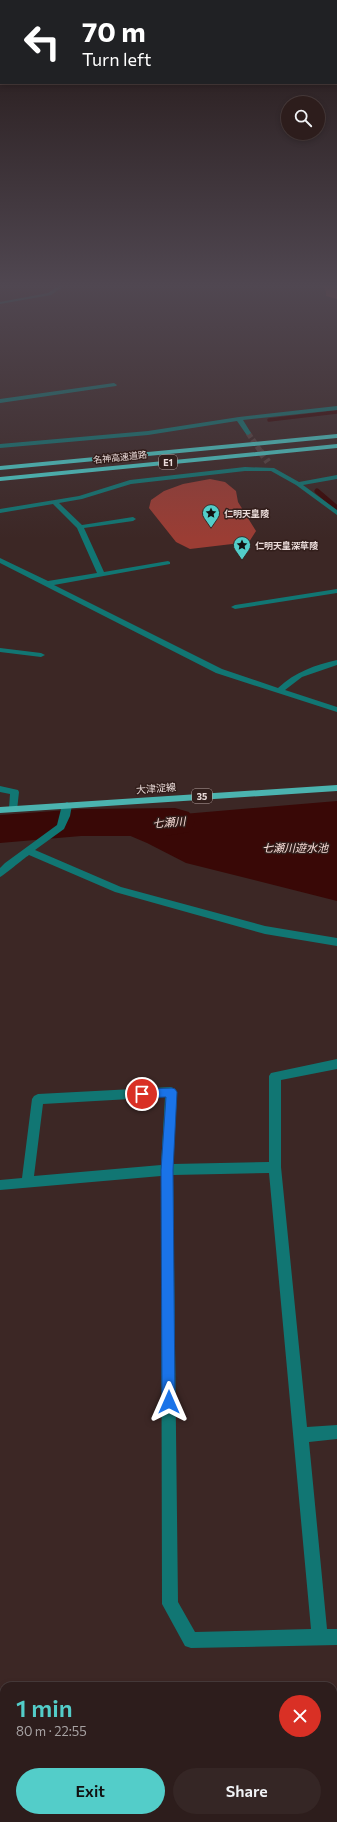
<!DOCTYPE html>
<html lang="en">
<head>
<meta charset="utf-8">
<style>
  body { margin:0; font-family:Commissioner,"Noto Sans JP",sans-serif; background:#352625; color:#f1f3f6; height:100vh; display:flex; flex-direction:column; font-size:15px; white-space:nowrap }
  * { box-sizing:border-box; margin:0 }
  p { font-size:13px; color:#a7a2a3 }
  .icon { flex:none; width:22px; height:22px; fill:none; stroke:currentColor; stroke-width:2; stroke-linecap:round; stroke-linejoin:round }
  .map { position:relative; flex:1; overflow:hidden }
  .drawer { position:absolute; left:0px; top:1682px; width:337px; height:140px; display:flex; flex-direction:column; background:#2d1d1c; border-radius:12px 12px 0 0; box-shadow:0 2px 6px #0003,0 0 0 1px #483b3b }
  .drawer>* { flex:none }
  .guide { position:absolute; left:0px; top:0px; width:337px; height:84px; box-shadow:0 2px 6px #0003,0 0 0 1px #483b3b; background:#202124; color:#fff; overflow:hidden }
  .buttons { position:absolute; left:281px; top:96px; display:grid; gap:8px }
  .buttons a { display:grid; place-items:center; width:44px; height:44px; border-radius:50%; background:#2d1d1c; box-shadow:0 2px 6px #0003,0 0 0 1px #483b3b; font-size:20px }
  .pin { position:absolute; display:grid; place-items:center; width:34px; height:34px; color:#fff; margin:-17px; border:2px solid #fff; border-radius:50%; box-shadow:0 1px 4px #0007 }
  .me { position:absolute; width:44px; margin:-22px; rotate:0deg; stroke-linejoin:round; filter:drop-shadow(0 0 3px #0008) }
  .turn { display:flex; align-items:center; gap:14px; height:84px; padding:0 16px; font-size:18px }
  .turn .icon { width:52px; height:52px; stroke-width:2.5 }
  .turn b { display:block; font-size:28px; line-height:34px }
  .round { display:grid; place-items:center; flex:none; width:42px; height:42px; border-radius:21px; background:#352625 }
  .head { display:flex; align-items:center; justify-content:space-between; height:68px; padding:0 16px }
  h1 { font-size:24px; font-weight:600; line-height:30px; color:#53cdc9 }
  .button { display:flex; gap:8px; margin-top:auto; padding:8px 16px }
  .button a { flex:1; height:46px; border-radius:24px; background:#53cdc9; color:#111; font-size:16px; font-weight:600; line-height:46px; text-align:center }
  .button a+a { background:#352625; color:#f1f3f6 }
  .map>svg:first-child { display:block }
  .forest { fill:#9b3d34 }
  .water { fill:#390806 }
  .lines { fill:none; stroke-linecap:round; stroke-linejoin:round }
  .stream-far1 { stroke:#390806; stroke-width:3.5 }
  .stream { stroke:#390806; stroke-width:5 }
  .river { fill:#390806; fill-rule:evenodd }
  .minor-tunnel-far1 { stroke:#564240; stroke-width:5.5; stroke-dasharray:5.5 2.5; stroke-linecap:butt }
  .minor-tunnel { stroke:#564240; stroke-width:7; stroke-dasharray:7 3.5; stroke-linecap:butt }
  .minor { fill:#117673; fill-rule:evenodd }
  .major { fill:#4bb3af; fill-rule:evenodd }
  .highway { fill:#4acdc8; fill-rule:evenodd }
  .route { fill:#1a73e8; stroke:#114b97 }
  .labels { text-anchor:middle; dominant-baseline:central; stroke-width:3; stroke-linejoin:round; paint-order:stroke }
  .far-street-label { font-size:9px; fill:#eadbd9; stroke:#321e1b }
  .shield { fill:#321e1b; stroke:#b3a2a0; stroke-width:1 }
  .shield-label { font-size:9px; font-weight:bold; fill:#eadbd9 }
  .far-poi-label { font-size:9px; font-weight:bold; fill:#eadbd9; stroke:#321e1b; text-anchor:start }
  .street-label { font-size:10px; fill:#eadbd9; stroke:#321e1b }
  .water-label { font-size:11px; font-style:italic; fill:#f8ddd8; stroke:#321e1b }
</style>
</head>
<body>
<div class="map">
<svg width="337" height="1822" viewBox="0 0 337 1822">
  <rect width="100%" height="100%" fill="#3c2725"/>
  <path class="forest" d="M320,284H337V299L326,296V291Z
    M210,479L225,482L236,491L238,502L256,531L249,542L190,549L176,542L149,508L151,500L164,491L183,484Z"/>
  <path class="water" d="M337,801V901L186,863L147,843L114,829V813L160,816Z"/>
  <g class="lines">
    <path class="stream-far1" d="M269,420L337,412"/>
    <path class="stream" d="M317,491L337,508"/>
    <path class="river" d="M175,808L189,812L195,822L189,832L166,836H81L0,843V815L81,809Z"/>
    <path class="minor-tunnel-far1" d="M248,433L261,452"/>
    <path class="minor-tunnel" d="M260,451L268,462"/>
    <path class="minor" d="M61,284H67L51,295L0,304V302L48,293Z
      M114,383L117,385L116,386L0,403V399Z
      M337,406V410L243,420L251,433L248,435L246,434L237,421L148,435L0,448V444L148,431L239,417Z
      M245,467L274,468L299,482L337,475V479L303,485L337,510V515L296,485L271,471H245L131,484L82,499L59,503L82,525L133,517L136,519L133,521L84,528L104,572L168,561L170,562V564L54,585L222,669L278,688C295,672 315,665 337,660V665L302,677L285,690L337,707V712L216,673L0,563V558L48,581L97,573L77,528L53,504L0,513V509L79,496L130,480Z
      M337,589V593L235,609L231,607L235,605Z
      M0,648L41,653L45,655L41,657L0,652Z
      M0,786L18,790L19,792L17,810H11L9,808L10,794L0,792Z
      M67,802L72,805L70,816L64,829L35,850L121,887L265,926L337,938V946L265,934L115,892L29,855C23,859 3,876 0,877V868L5,863L57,825L62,805Z
      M337,1059V1069L281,1080V1167L307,1427L337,1425V1439L309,1442L327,1629H337V1645L191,1648L185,1646L162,1604L161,1176L0,1190V1180L22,1178L32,1099L34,1096L38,1094L171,1087L175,1089L177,1092L173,1164L269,1162V1076L271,1073ZM165,1097L161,1165L34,1176L43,1104ZM269,1173L311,1629L195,1632L178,1602L173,1175Z"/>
    <path class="major" d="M337,785V791L0,813V807Z"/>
    <path class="highway" d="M337,434V438L0,470V466Z
      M337,444V448L0,481V477Z"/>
  </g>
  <linearGradient id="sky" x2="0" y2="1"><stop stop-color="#211514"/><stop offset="0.53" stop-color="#504751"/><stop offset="1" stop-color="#504751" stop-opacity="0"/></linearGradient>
  <rect width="337" height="539" fill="url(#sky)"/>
  <path class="route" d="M172,1088L175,1089L177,1092L173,1170L175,1402L173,1407L169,1409L164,1407L162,1402L161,1170L166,1097L142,1098L138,1097L137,1094L138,1090L142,1089Z"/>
  <defs>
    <g id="sight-pin" transform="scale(0.9)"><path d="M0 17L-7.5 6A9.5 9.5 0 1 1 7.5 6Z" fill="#53cdc9" stroke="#321e1b"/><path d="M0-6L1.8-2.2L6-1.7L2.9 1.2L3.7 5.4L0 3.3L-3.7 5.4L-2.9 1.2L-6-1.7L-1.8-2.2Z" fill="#111"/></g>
  </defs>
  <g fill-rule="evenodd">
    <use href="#sight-pin" x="211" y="513"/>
    <use href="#sight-pin" x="242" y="545"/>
  </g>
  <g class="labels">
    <g class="far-street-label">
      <text transform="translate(120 457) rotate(-6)">名神高速道路</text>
    </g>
    <g class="shield">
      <rect x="159" y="455" width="18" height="14" rx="3"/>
      <rect x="192" y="789" width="20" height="14" rx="3"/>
    </g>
    <g class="shield-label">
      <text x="168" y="462">E1</text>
      <text x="202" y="796">35</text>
    </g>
    <g class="far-poi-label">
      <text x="224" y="513">仁明天皇陵</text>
      <text x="255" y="545">仁明天皇深草陵</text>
    </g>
    <g class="street-label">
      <text transform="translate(156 788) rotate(-4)">大津淀線</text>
    </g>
    <g class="water-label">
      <text transform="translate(169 822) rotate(-4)">七瀬川</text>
      <text x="295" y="847">七瀬川遊水池</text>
    </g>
  </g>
</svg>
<div class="buttons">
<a><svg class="icon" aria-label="search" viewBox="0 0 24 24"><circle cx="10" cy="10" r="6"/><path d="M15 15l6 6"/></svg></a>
</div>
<div class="pin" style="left:142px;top:1094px;background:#d93025"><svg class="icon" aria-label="arrive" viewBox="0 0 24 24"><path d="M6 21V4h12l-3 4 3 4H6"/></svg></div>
<svg class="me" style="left:169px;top:1402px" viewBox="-20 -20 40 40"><path d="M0-17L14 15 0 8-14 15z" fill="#1a73e8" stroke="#fff" stroke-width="4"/></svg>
<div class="guide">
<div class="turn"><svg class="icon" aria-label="left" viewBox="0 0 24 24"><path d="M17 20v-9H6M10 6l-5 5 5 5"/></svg><div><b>70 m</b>Turn left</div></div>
</div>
<section class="drawer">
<div class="head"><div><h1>1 min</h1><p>80 m · 22:55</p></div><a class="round" style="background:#d93025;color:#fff"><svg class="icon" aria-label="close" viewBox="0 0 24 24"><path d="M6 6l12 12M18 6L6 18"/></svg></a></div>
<div class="button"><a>Exit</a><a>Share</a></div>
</section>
</div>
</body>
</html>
